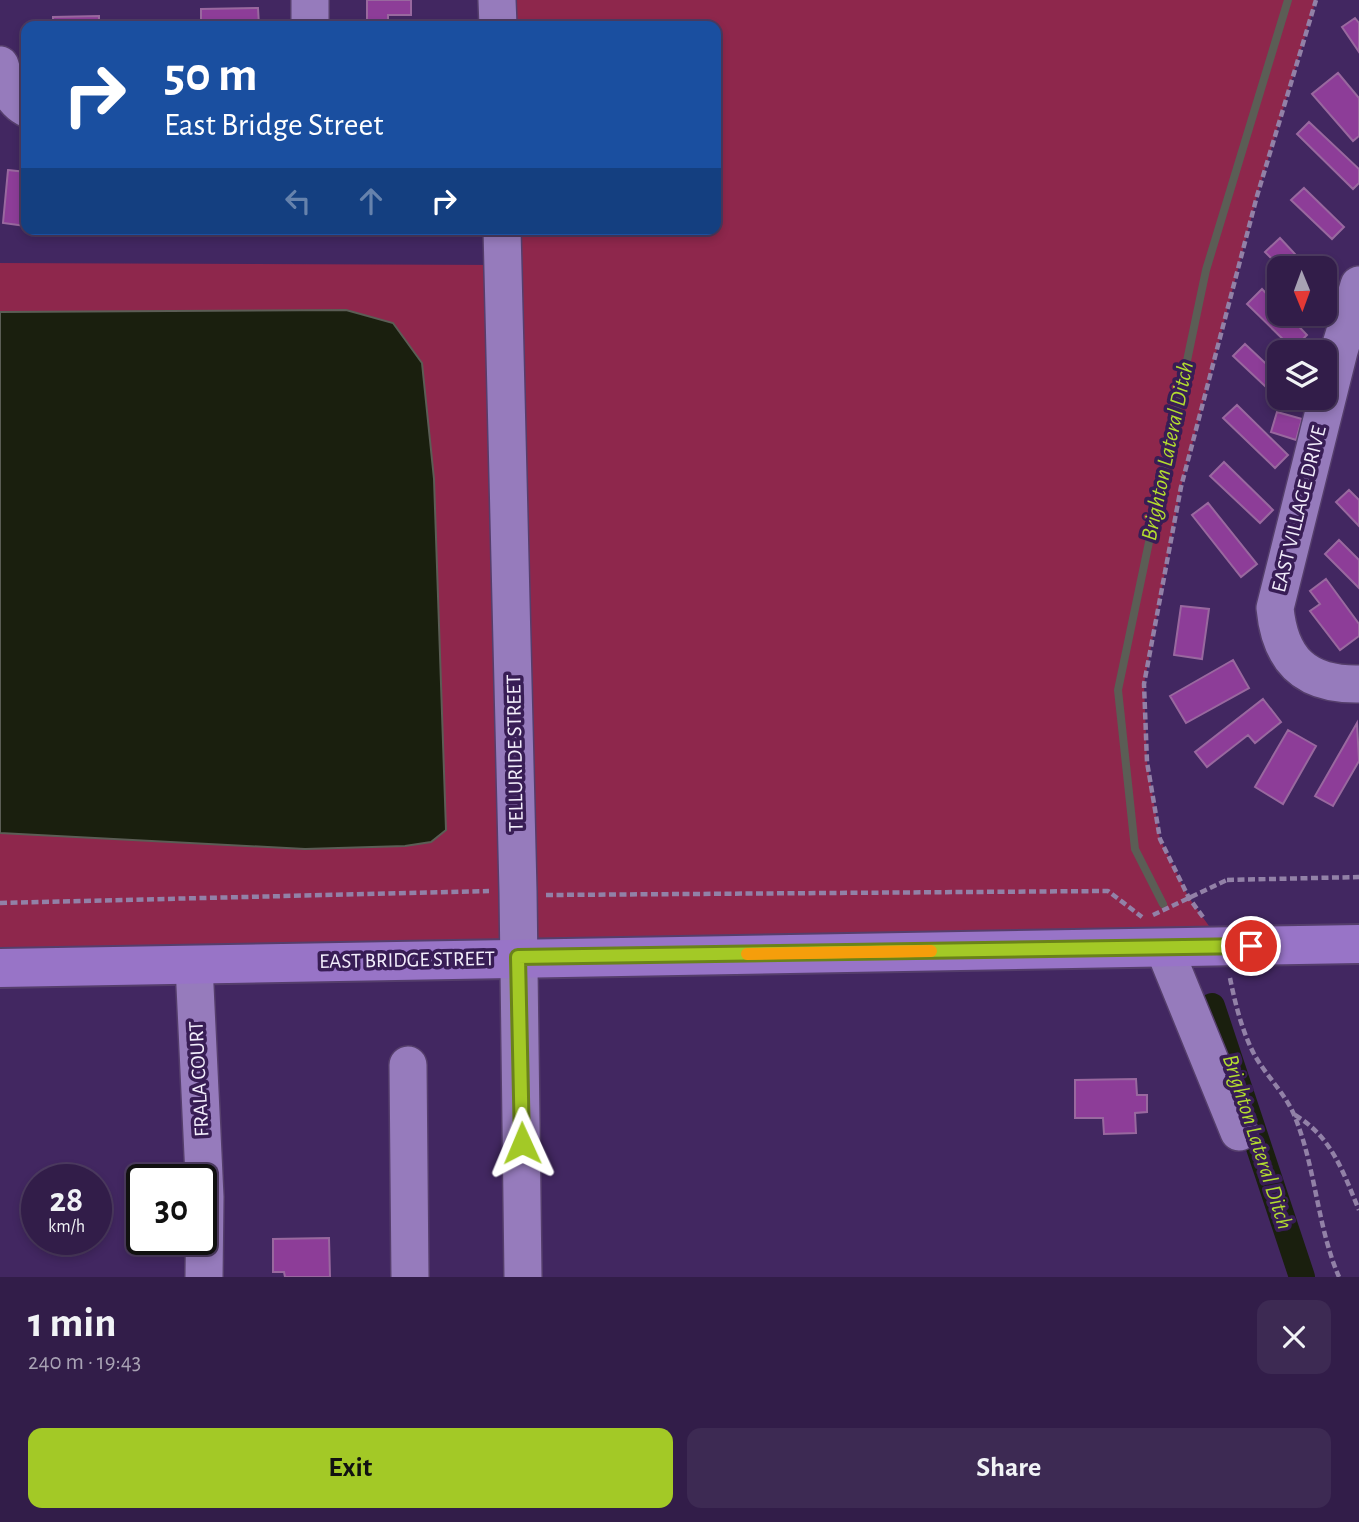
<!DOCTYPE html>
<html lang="en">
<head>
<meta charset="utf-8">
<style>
  body { margin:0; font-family:"Alegreya Sans",sans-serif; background:#3d2a53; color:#f1f3f6; height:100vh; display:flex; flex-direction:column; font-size:26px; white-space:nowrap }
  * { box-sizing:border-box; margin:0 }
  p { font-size:23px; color:#a8a2b4 }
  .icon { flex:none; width:38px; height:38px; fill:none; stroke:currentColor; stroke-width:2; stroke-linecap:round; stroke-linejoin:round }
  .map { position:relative; height:1277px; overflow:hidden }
  .details { display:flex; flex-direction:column; background:#321d49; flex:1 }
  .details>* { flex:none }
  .hud { position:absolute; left:21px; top:21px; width:700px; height:214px; border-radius:14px; box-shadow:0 4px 10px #0003,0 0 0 2px #4d3b61; background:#1a4fa0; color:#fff; overflow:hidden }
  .needle { width:46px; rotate:179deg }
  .tools { position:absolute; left:1267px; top:256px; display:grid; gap:14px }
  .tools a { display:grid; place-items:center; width:70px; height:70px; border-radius:14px; background:#321d49; box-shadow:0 4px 10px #0003,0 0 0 2px #4d3b61; font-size:35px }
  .speed { position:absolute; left:21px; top:1164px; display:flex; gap:14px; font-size:35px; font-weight:700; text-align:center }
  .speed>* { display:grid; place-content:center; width:91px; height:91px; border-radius:50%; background:#321d49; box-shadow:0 4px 10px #0003,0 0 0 2px #4d3b61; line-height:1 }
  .speed small { font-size:18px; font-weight:400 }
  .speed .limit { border:4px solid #111; border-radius:10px; background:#fff; color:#111 }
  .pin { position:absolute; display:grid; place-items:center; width:60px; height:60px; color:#fff; margin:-30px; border:4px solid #fff; border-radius:50%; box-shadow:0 2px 7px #0007 }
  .me { position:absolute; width:77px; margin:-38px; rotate:359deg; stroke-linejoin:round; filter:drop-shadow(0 0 5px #0008) }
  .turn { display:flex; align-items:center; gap:24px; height:147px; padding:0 28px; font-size:32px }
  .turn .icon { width:91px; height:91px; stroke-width:2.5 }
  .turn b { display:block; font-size:49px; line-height:60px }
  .lanes { display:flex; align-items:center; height:66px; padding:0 28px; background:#0003; justify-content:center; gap:35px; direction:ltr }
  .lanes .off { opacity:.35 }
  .round { display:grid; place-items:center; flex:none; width:74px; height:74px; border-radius:14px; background:#3d2a53 }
  .overview { display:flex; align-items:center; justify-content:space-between; height:119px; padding:0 28px }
  h1 { font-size:42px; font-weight:700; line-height:52px }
  .action { display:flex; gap:14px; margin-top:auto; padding:14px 28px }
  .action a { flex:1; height:80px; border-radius:14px; background:#a3c926; color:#111; font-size:28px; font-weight:700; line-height:80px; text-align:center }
  .action a+a { background:#3d2a53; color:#f1f3f6 }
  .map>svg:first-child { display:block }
  .green { fill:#8e274c }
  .water { fill:#1a1f0e; stroke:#5b5d55; stroke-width:2 }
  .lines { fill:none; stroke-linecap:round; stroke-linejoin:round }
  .stream { stroke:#5b5d55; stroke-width:8 }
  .canal { stroke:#1a1f0e; stroke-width:26 }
  .building { fill:#8d3d98; stroke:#99689f; stroke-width:2 }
  .minor-casing { stroke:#553e6c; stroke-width:40 }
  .major-casing { stroke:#553e6c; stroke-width:42 }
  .path { stroke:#9281a7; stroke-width:4.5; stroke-dasharray:7 3.5; stroke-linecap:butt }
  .minor { stroke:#967bbc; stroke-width:37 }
  .major { stroke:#9874c7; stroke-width:38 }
  .route-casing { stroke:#6a8319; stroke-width:18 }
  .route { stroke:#a3c926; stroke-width:12 }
  .slow { stroke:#f59e0b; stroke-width:12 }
  .labels { text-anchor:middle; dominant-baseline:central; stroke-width:7; stroke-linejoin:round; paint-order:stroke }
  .street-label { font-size:21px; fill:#f2edfb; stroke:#381d55 }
  .water-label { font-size:23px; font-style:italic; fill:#b3dc30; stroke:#381d55 }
</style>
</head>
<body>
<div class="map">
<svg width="1359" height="1277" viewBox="0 0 1359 1277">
  <rect width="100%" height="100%" fill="#422761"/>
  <path class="green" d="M497,0H1316L1257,196L1181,487L1144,684L1147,762L1160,839L1189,898L1224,947L0,968V263L503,265L502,229H716V26H498Z"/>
  <path class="water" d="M346,310L393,323L422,363L434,479L446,830L431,842L405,846L305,849L0,833V312Z"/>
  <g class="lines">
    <path class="stream" d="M1163,904L1135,849L1118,690L1206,270L1288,0"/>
    <path class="canal" d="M1212,1006L1302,1277"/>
  </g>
  <path class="building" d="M367,0H411V15H388V23H367Z
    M258,8L259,26H201V9Z
    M99,16V26H53V17Z
    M1355,18L1359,23V52L1342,27Z
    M1338,73L1359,98V136L1353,141L1312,94Z
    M1309,122L1359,169V183L1353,189L1297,134Z
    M8,170L26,172V226L3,223Z
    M1304,188L1344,227L1332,239L1291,200Z
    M1280,238L1308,268H1281L1265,252Z
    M1262,289L1279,307V313H1286L1307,335L1293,349L1247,304Z
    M1245,344L1279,376V397H1287L1282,402L1233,356Z
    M1237,405L1288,455L1275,468L1223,418Z
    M1277,412L1302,419L1296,440L1271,432Z
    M1224,462L1273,510L1260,523L1210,476Z
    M1349,490L1359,500V526L1336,502Z
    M1208,503L1257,564L1241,577L1192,515Z
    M1339,540L1359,560V588L1325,554Z
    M1326,579L1359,624V636L1340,650L1310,611L1320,604L1310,591Z
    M1181,606L1209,609L1202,659L1174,655Z
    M1233,660L1249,688L1186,723L1170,696Z
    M1263,699L1281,722L1255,743L1248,735L1207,767L1195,752Z
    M1357,723L1359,761L1333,806L1315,796Z
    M1288,730L1316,746L1283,804L1255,787Z
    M1136,1079L1137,1095H1147V1112L1135,1113L1136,1133L1104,1134L1103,1118H1075V1080Z
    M329,1238L330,1277H285L284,1272H273V1239Z"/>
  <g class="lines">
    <g class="minor-casing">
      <path id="minor" d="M310,0V26
        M497,0L498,26
        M0,65C5,82 11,100 26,108
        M502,229L518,891L523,1277
        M1359,285L1339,351L1275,608C1280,660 1305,685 1359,684
        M1164,948L1239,1132
        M194,965L205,1197L204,1277
        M408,1065L410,1277"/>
    </g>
    <g class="major-casing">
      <path id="major" d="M0,968L1359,944"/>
    </g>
    <path class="path" d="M1227,880L1359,877
      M546,895L1108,891L1142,917
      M0,903L489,891
      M1153,915L1229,879
      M1203,917L1189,898L1160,839L1147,762L1144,684L1181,487L1257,196L1316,0
      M1230,978C1235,1003 1242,1031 1254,1054C1266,1076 1286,1094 1295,1117C1316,1169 1317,1226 1339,1277
      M1295,1115C1332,1137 1343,1172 1359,1210"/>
    <use href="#minor" class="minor"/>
    <use href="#major" class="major"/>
  </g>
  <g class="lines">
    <g class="route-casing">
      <path id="route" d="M522,1143L518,957L1251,946"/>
    </g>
    <use href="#route" class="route"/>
    <path class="slow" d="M747,954L931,951"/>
  </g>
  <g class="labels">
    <g class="street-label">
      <text transform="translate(1299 509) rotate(-76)">EAST VILLAGE DRIVE</text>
      <text transform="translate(515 753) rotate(-91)">TELLURIDE STREET</text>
      <text transform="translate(407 960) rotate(-1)">EAST BRIDGE STREET</text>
      <text transform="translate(199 1079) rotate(-93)">FRALA COURT</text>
    </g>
    <g class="water-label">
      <text transform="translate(1168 451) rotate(-78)">Brighton Lateral Ditch</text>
      <text transform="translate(1257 1142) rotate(72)">Brighton Lateral Ditch</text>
    </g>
  </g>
</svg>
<div class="tools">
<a><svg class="needle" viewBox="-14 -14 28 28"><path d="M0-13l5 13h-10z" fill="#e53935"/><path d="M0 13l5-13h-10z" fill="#a8a2b4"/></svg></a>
<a><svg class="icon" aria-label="layers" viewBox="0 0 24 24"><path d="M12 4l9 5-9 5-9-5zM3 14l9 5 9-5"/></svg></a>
</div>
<div class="speed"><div>28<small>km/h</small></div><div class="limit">30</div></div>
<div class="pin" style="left:1251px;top:946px;background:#d93025"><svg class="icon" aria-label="arrive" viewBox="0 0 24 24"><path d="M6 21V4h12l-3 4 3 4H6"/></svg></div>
<svg class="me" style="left:522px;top:1143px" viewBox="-20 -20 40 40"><path d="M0-17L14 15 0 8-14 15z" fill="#a3c926" stroke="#fff" stroke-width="4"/></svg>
<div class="hud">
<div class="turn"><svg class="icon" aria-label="right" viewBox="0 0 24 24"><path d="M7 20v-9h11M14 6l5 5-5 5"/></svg><div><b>50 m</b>East Bridge Street</div></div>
<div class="lanes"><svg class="icon off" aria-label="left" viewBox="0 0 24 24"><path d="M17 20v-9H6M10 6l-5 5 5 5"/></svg><svg class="icon off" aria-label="ahead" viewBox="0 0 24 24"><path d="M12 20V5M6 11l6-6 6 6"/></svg><svg class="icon" aria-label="right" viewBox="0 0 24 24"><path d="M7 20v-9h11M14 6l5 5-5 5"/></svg></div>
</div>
</div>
<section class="details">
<div class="overview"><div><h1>1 min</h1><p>240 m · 19:43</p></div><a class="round"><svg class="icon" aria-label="close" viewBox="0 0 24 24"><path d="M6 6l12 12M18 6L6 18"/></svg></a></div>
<div class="action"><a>Exit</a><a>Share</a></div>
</section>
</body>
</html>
